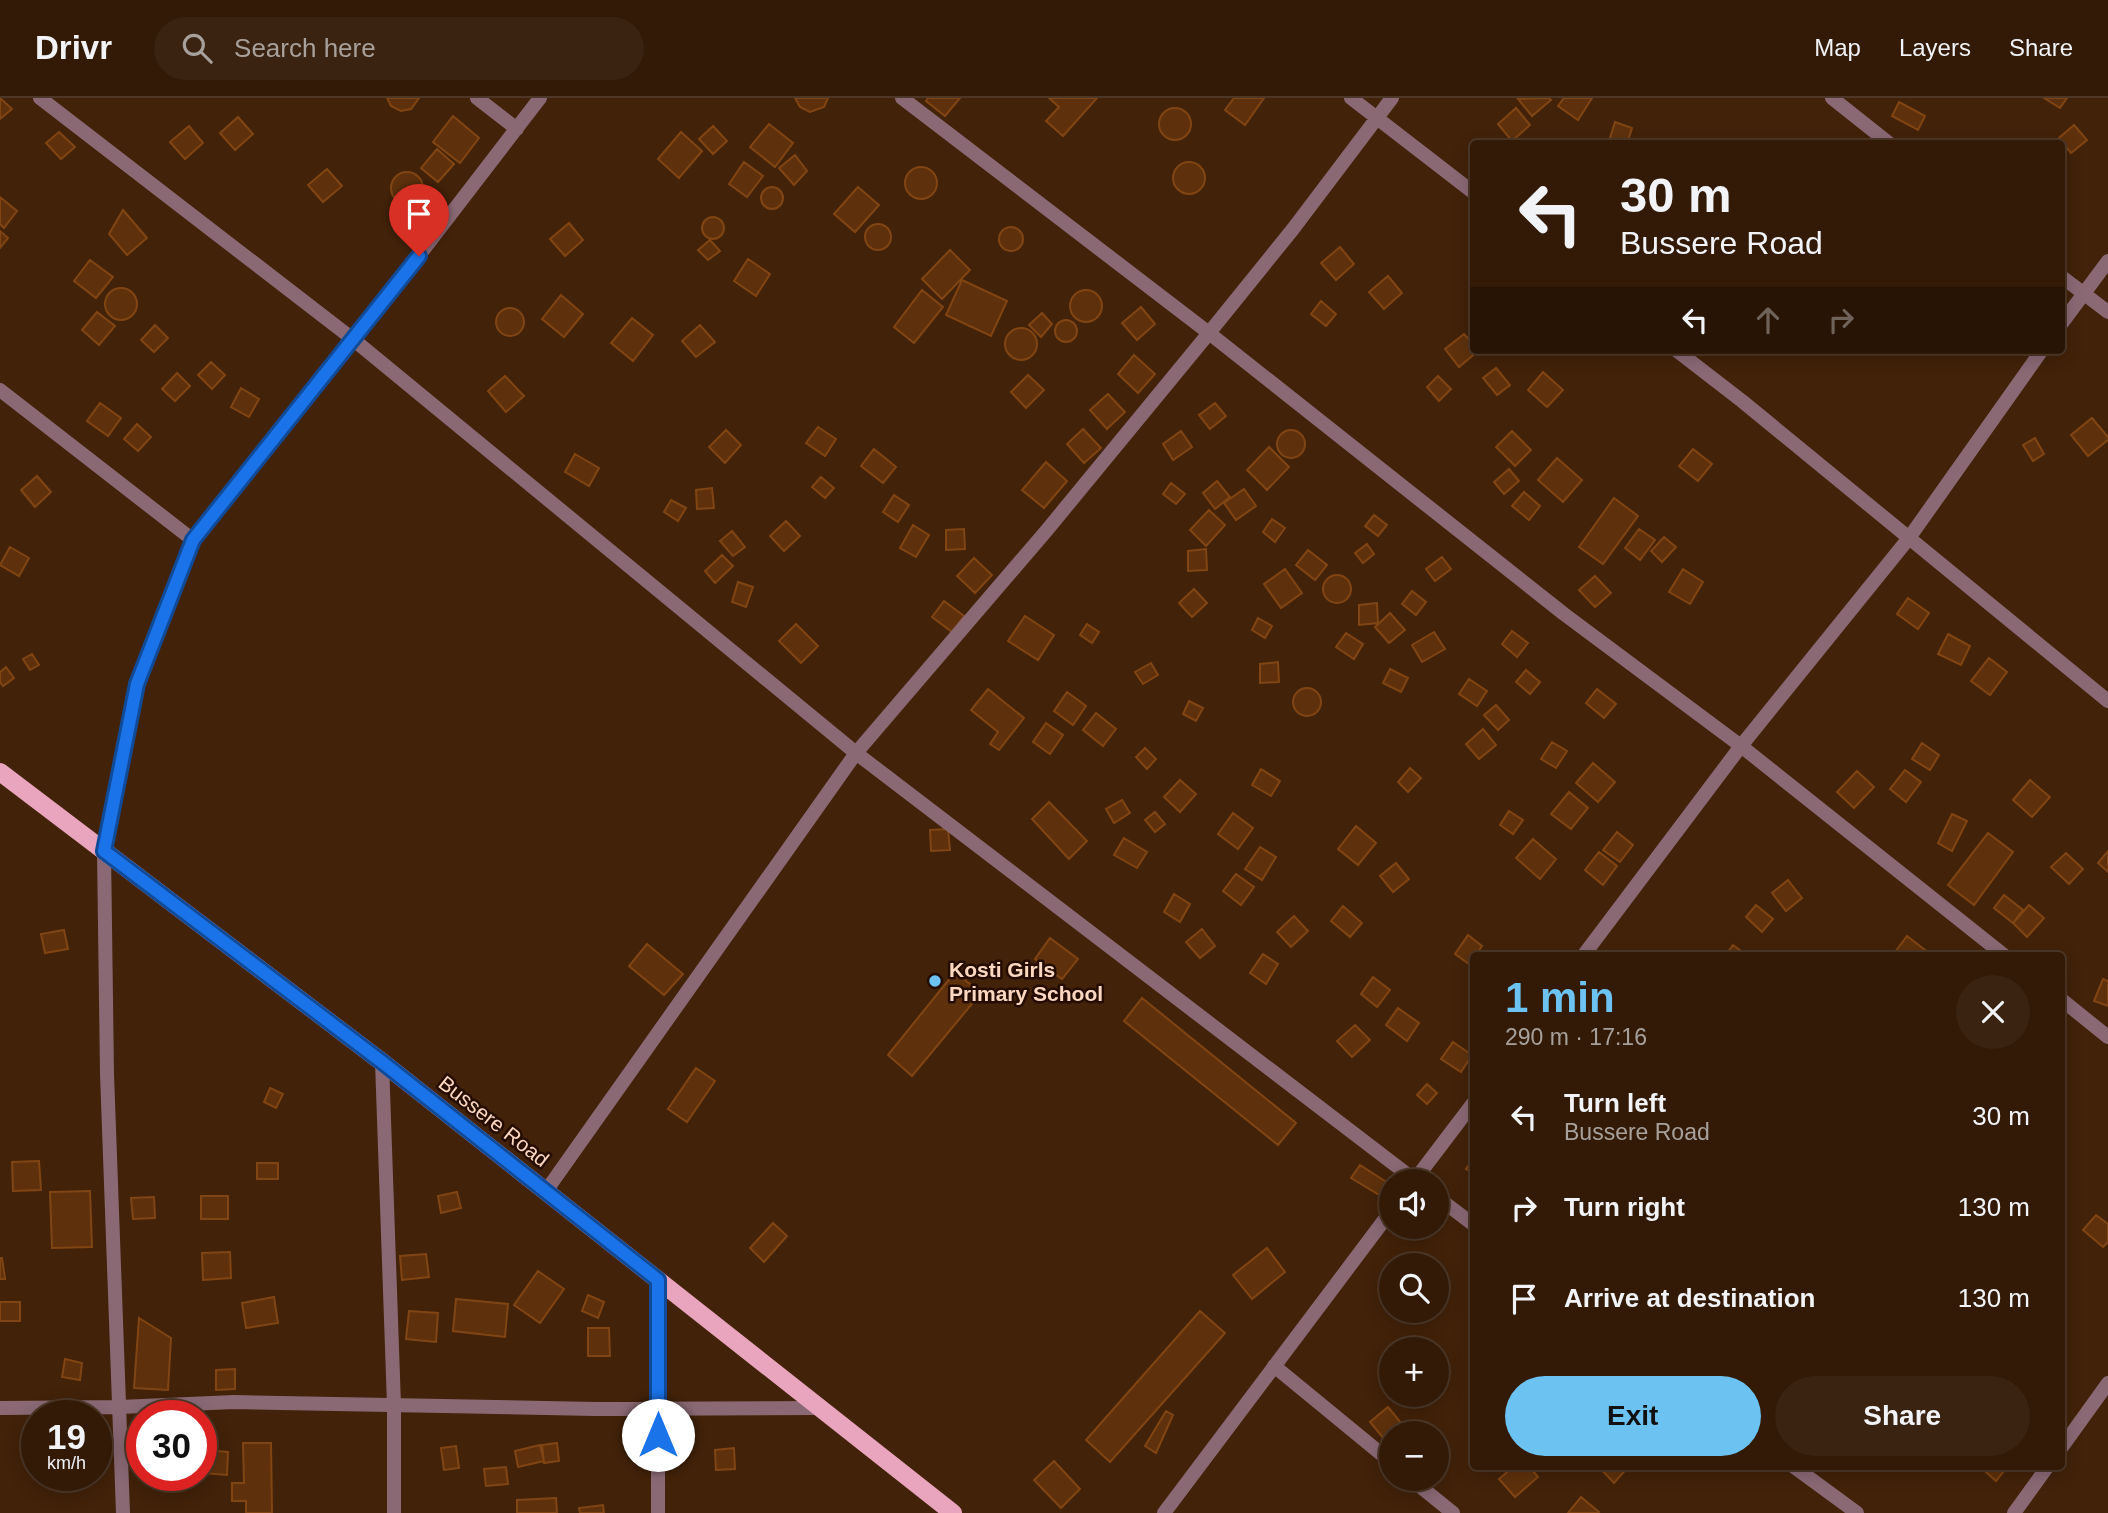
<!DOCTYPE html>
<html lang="en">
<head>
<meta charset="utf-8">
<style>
  body { margin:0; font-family:Helvetica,sans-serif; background:#3a2311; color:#f1f3f6; height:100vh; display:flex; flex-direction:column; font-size:26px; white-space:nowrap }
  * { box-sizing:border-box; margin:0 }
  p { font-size:23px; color:#a8a19b }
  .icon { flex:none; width:38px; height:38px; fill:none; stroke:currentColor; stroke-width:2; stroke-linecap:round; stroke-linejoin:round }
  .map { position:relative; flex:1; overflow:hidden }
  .panel { position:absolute; left:1470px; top:854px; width:595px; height:518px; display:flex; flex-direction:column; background:#321a07; border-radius:7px; box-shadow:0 4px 18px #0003,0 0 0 2px #4d3828 }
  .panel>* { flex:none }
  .top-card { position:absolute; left:1470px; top:42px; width:595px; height:214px; border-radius:7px; box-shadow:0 4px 18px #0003,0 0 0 2px #4d3828; background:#321a07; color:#f1f3f6; overflow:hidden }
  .controls { position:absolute; left:1379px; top:1071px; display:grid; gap:14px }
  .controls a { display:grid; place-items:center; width:70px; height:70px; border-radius:50%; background:#321a07; box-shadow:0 4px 18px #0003,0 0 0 2px #4d3828; font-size:35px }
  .speed { position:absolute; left:21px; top:1302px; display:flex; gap:14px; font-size:35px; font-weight:700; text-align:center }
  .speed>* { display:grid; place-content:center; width:91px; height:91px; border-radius:50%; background:#321a07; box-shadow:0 4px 18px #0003,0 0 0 2px #4d3828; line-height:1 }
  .speed small { font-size:18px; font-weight:400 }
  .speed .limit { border:10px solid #d22; background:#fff; color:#111 }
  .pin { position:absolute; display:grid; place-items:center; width:60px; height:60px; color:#fff; margin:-72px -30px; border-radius:50% 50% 50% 0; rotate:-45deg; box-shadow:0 0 7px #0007 }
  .pin .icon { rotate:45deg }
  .me { position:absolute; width:77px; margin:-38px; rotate:0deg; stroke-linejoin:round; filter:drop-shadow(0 0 5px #0008) }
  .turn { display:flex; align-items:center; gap:24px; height:147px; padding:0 35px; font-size:32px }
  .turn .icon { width:91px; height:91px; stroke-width:2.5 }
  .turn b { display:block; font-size:49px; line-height:60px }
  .lanes { display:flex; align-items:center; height:66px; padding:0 35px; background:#0003; justify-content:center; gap:35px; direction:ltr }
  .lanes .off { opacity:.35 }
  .round { display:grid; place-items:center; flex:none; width:74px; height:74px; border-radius:37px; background:#3a2311 }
  .head { display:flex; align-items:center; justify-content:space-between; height:119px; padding:0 35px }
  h1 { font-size:42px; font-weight:700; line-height:52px; color:#6cc3f2 }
  .action { display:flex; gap:14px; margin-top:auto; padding:14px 35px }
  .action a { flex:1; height:80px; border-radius:42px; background:#6cc3f2; color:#111; font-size:28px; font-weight:700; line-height:80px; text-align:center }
  .action a+a { background:#3a2311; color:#f1f3f6 }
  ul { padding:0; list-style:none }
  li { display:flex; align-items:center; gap:21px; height:91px; padding:0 35px }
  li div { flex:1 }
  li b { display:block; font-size:26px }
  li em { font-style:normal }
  header { display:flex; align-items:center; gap:42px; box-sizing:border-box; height:98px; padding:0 35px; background:#321a07; border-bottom:2px solid #4d3828 }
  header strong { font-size:33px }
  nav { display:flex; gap:38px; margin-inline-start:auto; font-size:24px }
  .search { width:490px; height:63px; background:#3a2311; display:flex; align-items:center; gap:18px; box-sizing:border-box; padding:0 24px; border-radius:38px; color:#a8a19b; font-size:26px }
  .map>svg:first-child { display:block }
  .building { fill:#5e310c; stroke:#814514; stroke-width:2 }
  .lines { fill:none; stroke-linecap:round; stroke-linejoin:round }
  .street { stroke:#8a6975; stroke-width:14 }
  .primary { stroke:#e9a5be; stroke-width:18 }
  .route-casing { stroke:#114b97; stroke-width:18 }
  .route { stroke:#1a73e8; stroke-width:12 }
  .poi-dot { fill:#6cc3f2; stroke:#240c00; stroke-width:2.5 }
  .labels { text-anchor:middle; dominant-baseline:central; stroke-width:5; stroke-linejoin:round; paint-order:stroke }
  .poi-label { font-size:21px; font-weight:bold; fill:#fcd8c1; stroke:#240c00; text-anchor:start }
  .street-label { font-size:21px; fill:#fcd8c1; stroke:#240c00 }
</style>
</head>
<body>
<header>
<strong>Drivr</strong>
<div class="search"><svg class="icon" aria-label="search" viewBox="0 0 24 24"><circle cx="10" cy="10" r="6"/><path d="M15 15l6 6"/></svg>Search here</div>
<nav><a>Map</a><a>Layers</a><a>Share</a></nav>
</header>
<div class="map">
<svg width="2108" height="1415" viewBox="0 0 2108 1415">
  <rect width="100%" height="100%" fill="#422209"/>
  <path class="building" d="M0,0L12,11L0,21Z
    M387,0H419L411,11L401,13L391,8Z
    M795,0H828L824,9L810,14L800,9Z
    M928,0H960L945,18L926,3Z
    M1049,0H1097L1063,38L1046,23L1059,9Z
    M1234,0H1264L1245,27L1225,12Z
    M1549,0L1551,2L1532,18L1518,1Z
    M1564,0H1592L1578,22L1558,8Z
    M2044,0H2067L2060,10Z
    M1899,4L1925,18L1918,32L1892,18Z
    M1159 26a16 16 0 1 1 32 0a16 16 0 1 1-32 0Z
    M1516,10L1530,27L1512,43L1498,26Z
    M453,18L479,40L460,65L433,44Z
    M238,19L253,36L235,52L220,35Z
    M1615,24L1632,30L1627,46L1610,40Z
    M769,26L793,45L775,69L750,49Z
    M2074,27L2087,42L2071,55L2059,40Z
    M189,28L203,45L185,61L170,44Z
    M713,28L727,43L713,56L699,41Z
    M59,34L75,49L61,61L46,45Z
    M681,34L702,53L679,80L658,61Z
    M437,51L454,66L438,84L421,70Z
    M795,57L807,73L794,87L779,70Z
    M1173 80a16 16 0 1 1 32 0a16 16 0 1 1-32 0Z
    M744,64L763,78L747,99L729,86Z
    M905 85a16 16 0 1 1 32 0a16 16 0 1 1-32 0Z
    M327,71L342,88L323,104L308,87Z
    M391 90a16 16 0 1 1 32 0a16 16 0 1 1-32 0Z
    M761 100a11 11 0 1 1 22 0a11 11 0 1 1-22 0Z
    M858,89L879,107L855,134L834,116Z
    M0,99L17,113L4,130L0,126Z
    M123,112L147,140L127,157L109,136Z
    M702 130a11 11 0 1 1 22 0a11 11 0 1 1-22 0Z
    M569,125L583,142L565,158L550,141Z
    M865 139a13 13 0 1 1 26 0a13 13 0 1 1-26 0Z
    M999 141a12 12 0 1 1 24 0a12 12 0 1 1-24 0Z
    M0,133L8,140L0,150Z
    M710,142L720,153L708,162L698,152Z
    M1340,149L1354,166L1336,182L1321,165Z
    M950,152L970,172L942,201L922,181Z
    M748,161L770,176L756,198L734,183Z
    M90,162L113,179L96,200L74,183Z
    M1388,178L1402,195L1384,211L1369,194Z
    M962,182L1007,203L991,238L946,217Z
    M105 206a16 16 0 1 1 32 0a16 16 0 1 1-32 0Z
    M1070 208a16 16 0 1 1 32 0a16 16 0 1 1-32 0Z
    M922,192L943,209L914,245L894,229Z
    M561,197L583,216L564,239L542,221Z
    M1321,203L1336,216L1326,228L1311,216Z
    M1141,209L1155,226L1137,242L1122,225Z
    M496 224a14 14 0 1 1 28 0a14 14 0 1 1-28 0Z
    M97,214L115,228L99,247L82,232Z
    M1042,215L1052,226L1041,239L1029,227Z
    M632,220L653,237L633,263L611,245Z
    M1055 233a11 11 0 1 1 22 0a11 11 0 1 1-22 0Z
    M155,227L168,240L154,254L141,242Z
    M700,227L715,244L696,259L682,243Z
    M1005 246a16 16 0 1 1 32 0a16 16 0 1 1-32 0Z
    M1464,236L1474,247V252L1478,253L1459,269L1445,251Z
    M1134,257L1155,276L1138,295L1118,276Z
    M211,264L225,277L212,291L198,277Z
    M1496,270L1510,287L1497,297L1483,280Z
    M1543,274L1563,292L1547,309L1528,292Z
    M177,275L190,288L175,303L162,291Z
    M1028,277L1044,292L1026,310L1011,294Z
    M505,278L524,298L506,314L488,293Z
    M1438,278L1451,291L1439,303L1427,289Z
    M241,290L259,301L249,319L231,309Z
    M1108,296L1125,314L1107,331L1090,312Z
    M100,305L121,320L108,338L87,323Z
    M1215,305L1226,318L1210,331L1199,317Z
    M2092,320L2108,339V342L2088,358L2071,337Z
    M137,326L151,339L138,353L124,341Z
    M818,329L836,341L825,358L806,345Z
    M1083,331L1101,350L1084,365L1067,346Z
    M726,332L741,347L725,365L709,349Z
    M1277 346a14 14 0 1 1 28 0a14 14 0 1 1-28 0Z
    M1181,333L1192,349L1173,362L1163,346Z
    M1512,333L1531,352L1515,368L1496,349Z
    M2035,340L2044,356L2033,363L2023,347Z
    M1269,349L1289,369L1267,392L1247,372Z
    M874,351L896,369L883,385L861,368Z
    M1693,351L1712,366L1698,383L1679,368Z
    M575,356L599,370L589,388L565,374Z
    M1557,360L1582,382L1563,404L1538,382Z
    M1046,364L1067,383L1044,410L1022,392Z
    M1509,371L1519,383L1504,396L1494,384Z
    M37,378L51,394L35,409L21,392Z
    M821,379L834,390L825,400L812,389Z
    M1217,383L1230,399L1215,411L1203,395Z
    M1171,385L1185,396L1176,406L1163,396Z
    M712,390L714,410L697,411L696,392Z
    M1244,391L1256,408L1236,422L1224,405Z
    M1524,394L1540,408L1529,422L1512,408Z
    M894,397L909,407L898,424L883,414Z
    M1614,400L1638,418L1603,466L1579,449Z
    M671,402L686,410L678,423L664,414Z
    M1209,412L1225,427L1206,448L1190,432Z
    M1374,417L1387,427L1378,438L1365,428Z
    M1272,421L1285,430L1275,444L1263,434Z
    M786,423L800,438L784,453L770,438Z
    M913,427L929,437L916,459L900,450Z
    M964,431L965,451L946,452V432Z
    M1639,431L1655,442L1640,462L1625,450Z
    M732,433L745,449L733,458L720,443Z
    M1664,439L1676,449L1662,464L1651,453Z
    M1367,446L1374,456L1363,465L1355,455Z
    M10,449L29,460L19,478L0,467Z
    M1206,451L1207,472L1188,473V453Z
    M1308,452L1327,467L1315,482L1296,467Z
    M722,457L733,468L715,485L705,473Z
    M1442,459L1451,471L1435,483L1426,471Z
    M974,460L992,477L975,495L957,478Z
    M1285,471L1302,495L1281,510L1264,486Z
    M1683,471L1703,484L1690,506L1669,494Z
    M1323 491a14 14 0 1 1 28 0a14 14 0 1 1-28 0Z
    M1595,478L1611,495L1595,509L1579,492Z
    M738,484L753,489L746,509L732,504Z
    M1194,491L1207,505L1192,519L1179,505Z
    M1412,493L1426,504L1416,517L1402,506Z
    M1908,500L1929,515L1918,531L1897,516Z
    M944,503L964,518L952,534L932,519Z
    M1377,505L1378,525L1359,527V507Z
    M1390,515L1405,532L1389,545L1375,529Z
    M1025,518L1054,537L1038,562L1008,543Z
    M1258,520L1272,528L1265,540L1252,532Z
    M796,526L818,548L801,565L779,543Z
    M1087,526L1099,534L1092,545L1080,537Z
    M1512,533L1528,545L1517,559L1502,546Z
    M1434,534L1445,551L1422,564L1412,547Z
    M1346,535L1363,546L1354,561L1336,549Z
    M1948,536L1970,548L1961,567L1938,556Z
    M32,556L39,567L30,572L23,561Z
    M1989,560L2007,574L1990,597L1971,583Z
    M1278,564L1279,584L1260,585V566Z
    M1151,565L1158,577L1143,586L1135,574Z
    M6,569L14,580L3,588L0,584V574Z
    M1390,571L1408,580L1401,594L1383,585Z
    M1526,572L1540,584L1530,596L1516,584Z
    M1469,581L1487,593L1477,608L1459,596Z
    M1293 604a14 14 0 1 1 28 0a14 14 0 1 1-28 0Z
    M988,591L1024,620L999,652L990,646L998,634L971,612Z
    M1597,591L1616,606L1604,620L1586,605Z
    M1067,594L1086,608L1073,627L1054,613Z
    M1189,603L1203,610L1196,623L1183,616Z
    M1496,607L1509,622L1498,632L1484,617Z
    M1096,615L1116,631L1103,648L1083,632Z
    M1046,625L1063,637L1050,656L1033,644Z
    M1483,631L1496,647L1479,661L1466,646Z
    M1552,644L1567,653L1556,670L1541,661Z
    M1922,645L1939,657L1930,672L1912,661Z
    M1145,650L1156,661L1147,671L1136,659Z
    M1593,665L1615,684L1598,704L1576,685Z
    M1410,670L1421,680L1408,694L1398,684Z
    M1261,671L1280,683L1271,698L1252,687Z
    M1905,672L1921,684L1906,704L1890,691Z
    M1857,673L1874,689L1854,710L1837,694Z
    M1180,682L1196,696L1180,714L1164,699Z
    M2030,682L2050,699L2032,719L2013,702Z
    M1569,694L1588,710L1571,731L1551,716Z
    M1122,702L1130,715L1114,725L1106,711Z
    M1049,704L1087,743L1069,761L1032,721Z
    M1509,713L1523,722L1513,736L1500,727Z
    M1155,714L1165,726L1155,734L1145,722Z
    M1233,715L1253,730L1238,751L1218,736Z
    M1952,716L1967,723L1952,753L1938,745Z
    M1356,728L1376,745L1358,767L1338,751Z
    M948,731L950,752L931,753L930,732Z
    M1617,734L1633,747L1620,764L1603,752Z
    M1988,735L2013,754L1974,807L1948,787Z
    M1124,740L1147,754L1137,770L1114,757Z
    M1533,741L1556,761L1540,781L1516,760Z
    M1260,749L1276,759L1262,782L1245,771Z
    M2108,753V774L2098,765Z
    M1599,754L1617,768L1603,787L1585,772Z
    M2066,755L2083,771L2069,786L2051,769Z
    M1396,765L1409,781L1393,794L1380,778Z
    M1236,776L1254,789L1241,807L1223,793Z
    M1788,782L1802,800L1786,813L1772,795Z
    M1174,796L1190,806L1180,824L1164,814Z
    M2004,797L2023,812L2013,825L1994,810Z
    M1756,807L1773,821L1762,834L1746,819Z
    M2029,807L2044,820L2027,839L2013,825Z
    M1343,808L1362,825L1350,839L1331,823Z
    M1294,818L1308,833L1291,849L1277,834Z
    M1202,831L1215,848L1200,860L1186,844Z
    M64,832L68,851L45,855L41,836Z
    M1468,837L1482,848L1469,866L1455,856Z
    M1907,838L1929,855L1927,858H1900L1895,854Z
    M1050,840L1078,861L1062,881L1035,861Z
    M647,846L683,876L664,897L629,868Z
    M1733,847L1748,858H1725Z
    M1263,856L1278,866L1266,886L1250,875Z
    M955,874L981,895L912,978L888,957Z
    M1373,879L1390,892L1377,909L1361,896Z
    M2103,881L2108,883V908L2094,903Z
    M1142,900L1296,1025L1278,1047L1124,923Z
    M1398,910L1419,925L1407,943L1386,927Z
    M1355,927L1370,942L1352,959L1337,943Z
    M1453,944L1472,957L1461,974L1441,961Z
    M696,970L715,983L687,1024L668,1011Z
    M1427,986L1437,995L1427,1006L1417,997Z
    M270,990L283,996L276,1010L264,1004Z
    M1474,1059V1076L1466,1071Z
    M39,1063L41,1092L13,1093L12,1064Z
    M257,1065H278V1081H257Z
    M1360,1067L1388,1085L1381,1098L1351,1080Z
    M90,1093L92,1149L52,1150L50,1094Z
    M457,1094L461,1110L441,1115L438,1098Z
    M201,1098H228V1121H201Z
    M154,1099L155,1120L133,1121L131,1100Z
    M2096,1117L2108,1126V1144L2103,1149L2083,1132Z
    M773,1125L787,1138L764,1164L750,1150Z
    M1267,1150L1285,1174L1252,1201L1233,1177Z
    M230,1154L231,1180L203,1182L202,1155Z
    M426,1156L429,1179L402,1182L400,1158Z
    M0,1160H2L5,1181H0Z
    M538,1173L564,1191L540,1225L514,1207Z
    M588,1197L604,1204L598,1220L582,1213Z
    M274,1199L278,1225L246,1230L242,1205Z
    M456,1201L508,1206L505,1239L453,1233Z
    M0,1204H20V1223H0Z
    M409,1213L438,1215L436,1244L406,1241Z
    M1200,1213L1225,1235L1110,1364L1086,1342Z
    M139,1220L171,1240L168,1292L134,1290Z
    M588,1230H609L610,1258H588Z
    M65,1261L82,1265L80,1282L62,1279Z
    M235,1271V1291L216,1292V1272Z
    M1388,1309L1402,1326L1384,1341L1370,1324Z
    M1166,1313L1173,1317L1156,1355L1145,1348Z
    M243,1345H271L272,1415H246V1403H232V1385H244Z
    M557,1345L559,1363L544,1365L542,1347Z
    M540,1347L544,1363L518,1369L515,1353Z
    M456,1348L459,1370L444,1372L441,1350Z
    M734,1350L735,1371L716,1372L715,1352Z
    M204,1352L228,1354L227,1377L203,1375Z
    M1054,1363L1080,1391L1061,1410L1034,1382Z
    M1514,1368H1529L1538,1379L1515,1399L1499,1381Z
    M1629,1368L1614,1385L1599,1369L1600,1368Z
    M1979,1368H2008L1996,1383Z
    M506,1369L508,1386L486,1388L484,1371Z
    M1581,1399L1599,1414L1598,1415H1568Z
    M556,1400L557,1415H517V1402Z
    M603,1407L604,1415H580L579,1410Z"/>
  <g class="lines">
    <path class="street" d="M40,0L354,242L856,655L1416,1083
      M477,0L517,31
      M902,0L1209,235L1564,516L1741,648L2005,858
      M1351,0L1474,95
      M1832,0L1890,46
      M2062,179L2108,214
      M2062,225L2108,163
      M1676,252L1742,303L2108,603
      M0,292L193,442
      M1583,858L1741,648L1909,440L2042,252
      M2062,902L2108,939
      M382,964L394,1307V1415
      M1414,1083L1474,1004
      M546,1093L856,655L1047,432L1209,235L1293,131L1392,0
      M1437,1099L1474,1127
      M658,1182V1415
      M1274,1268L1391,1364
      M0,1310L120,1309L234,1304L595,1311L820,1310
      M2062,1349L2108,1285
      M1793,1368L1857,1415
      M1411,1381L1453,1415
      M123,1415L107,976L104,753L137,586L193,442L354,242L540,0
      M1164,1415L1391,1113
      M2014,1415L2048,1368"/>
    <path class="primary" d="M0,674L382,964L953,1415"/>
  </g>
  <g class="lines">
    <g class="route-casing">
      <path id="route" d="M419,158L193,442L137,586L104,753L382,964L658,1182V1337"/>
    </g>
    <use href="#route" class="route"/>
  </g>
  <circle class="poi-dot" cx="935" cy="883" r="7"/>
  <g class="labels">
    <g class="poi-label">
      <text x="949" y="871">Kosti Girls<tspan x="949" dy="24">Primary School</tspan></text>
    </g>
    <g class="street-label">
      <text transform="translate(494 1023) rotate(38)">Bussere Road</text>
    </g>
  </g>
</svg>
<div class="controls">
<a><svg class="icon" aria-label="sound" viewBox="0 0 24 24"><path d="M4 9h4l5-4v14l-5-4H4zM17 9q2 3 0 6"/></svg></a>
<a><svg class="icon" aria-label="search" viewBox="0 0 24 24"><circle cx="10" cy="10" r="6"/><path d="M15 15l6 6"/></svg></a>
<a>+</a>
<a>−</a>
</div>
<div class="speed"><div>19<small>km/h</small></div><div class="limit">30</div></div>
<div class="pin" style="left:419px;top:158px;background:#d93025"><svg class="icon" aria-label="arrive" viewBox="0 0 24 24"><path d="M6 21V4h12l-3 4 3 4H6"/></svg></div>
<svg class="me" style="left:658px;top:1337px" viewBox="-20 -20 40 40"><circle r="19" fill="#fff"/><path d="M0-13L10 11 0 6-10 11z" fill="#1a73e8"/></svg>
<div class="top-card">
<div class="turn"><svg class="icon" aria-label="left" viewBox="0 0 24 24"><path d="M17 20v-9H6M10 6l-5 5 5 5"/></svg><div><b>30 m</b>Bussere Road</div></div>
<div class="lanes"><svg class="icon" aria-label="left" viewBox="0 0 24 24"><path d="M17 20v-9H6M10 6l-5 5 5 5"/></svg><svg class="icon off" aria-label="ahead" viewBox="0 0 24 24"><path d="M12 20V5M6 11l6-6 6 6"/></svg><svg class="icon off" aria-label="right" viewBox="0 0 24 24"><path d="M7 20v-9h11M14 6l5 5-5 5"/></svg></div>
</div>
<section class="panel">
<div class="head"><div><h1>1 min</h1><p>290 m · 17:16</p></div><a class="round"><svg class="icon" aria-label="close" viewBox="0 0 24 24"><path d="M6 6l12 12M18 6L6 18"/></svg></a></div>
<ul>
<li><svg class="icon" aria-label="left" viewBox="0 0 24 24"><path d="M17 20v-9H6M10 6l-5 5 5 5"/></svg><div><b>Turn left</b><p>Bussere Road</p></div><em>30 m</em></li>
<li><svg class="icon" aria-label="right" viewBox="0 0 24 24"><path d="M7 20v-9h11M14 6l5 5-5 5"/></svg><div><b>Turn right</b></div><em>130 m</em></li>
<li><svg class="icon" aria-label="arrive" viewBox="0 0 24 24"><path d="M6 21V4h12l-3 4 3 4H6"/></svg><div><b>Arrive at destination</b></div><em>130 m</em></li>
</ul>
<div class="action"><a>Exit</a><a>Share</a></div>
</section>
</div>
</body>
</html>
